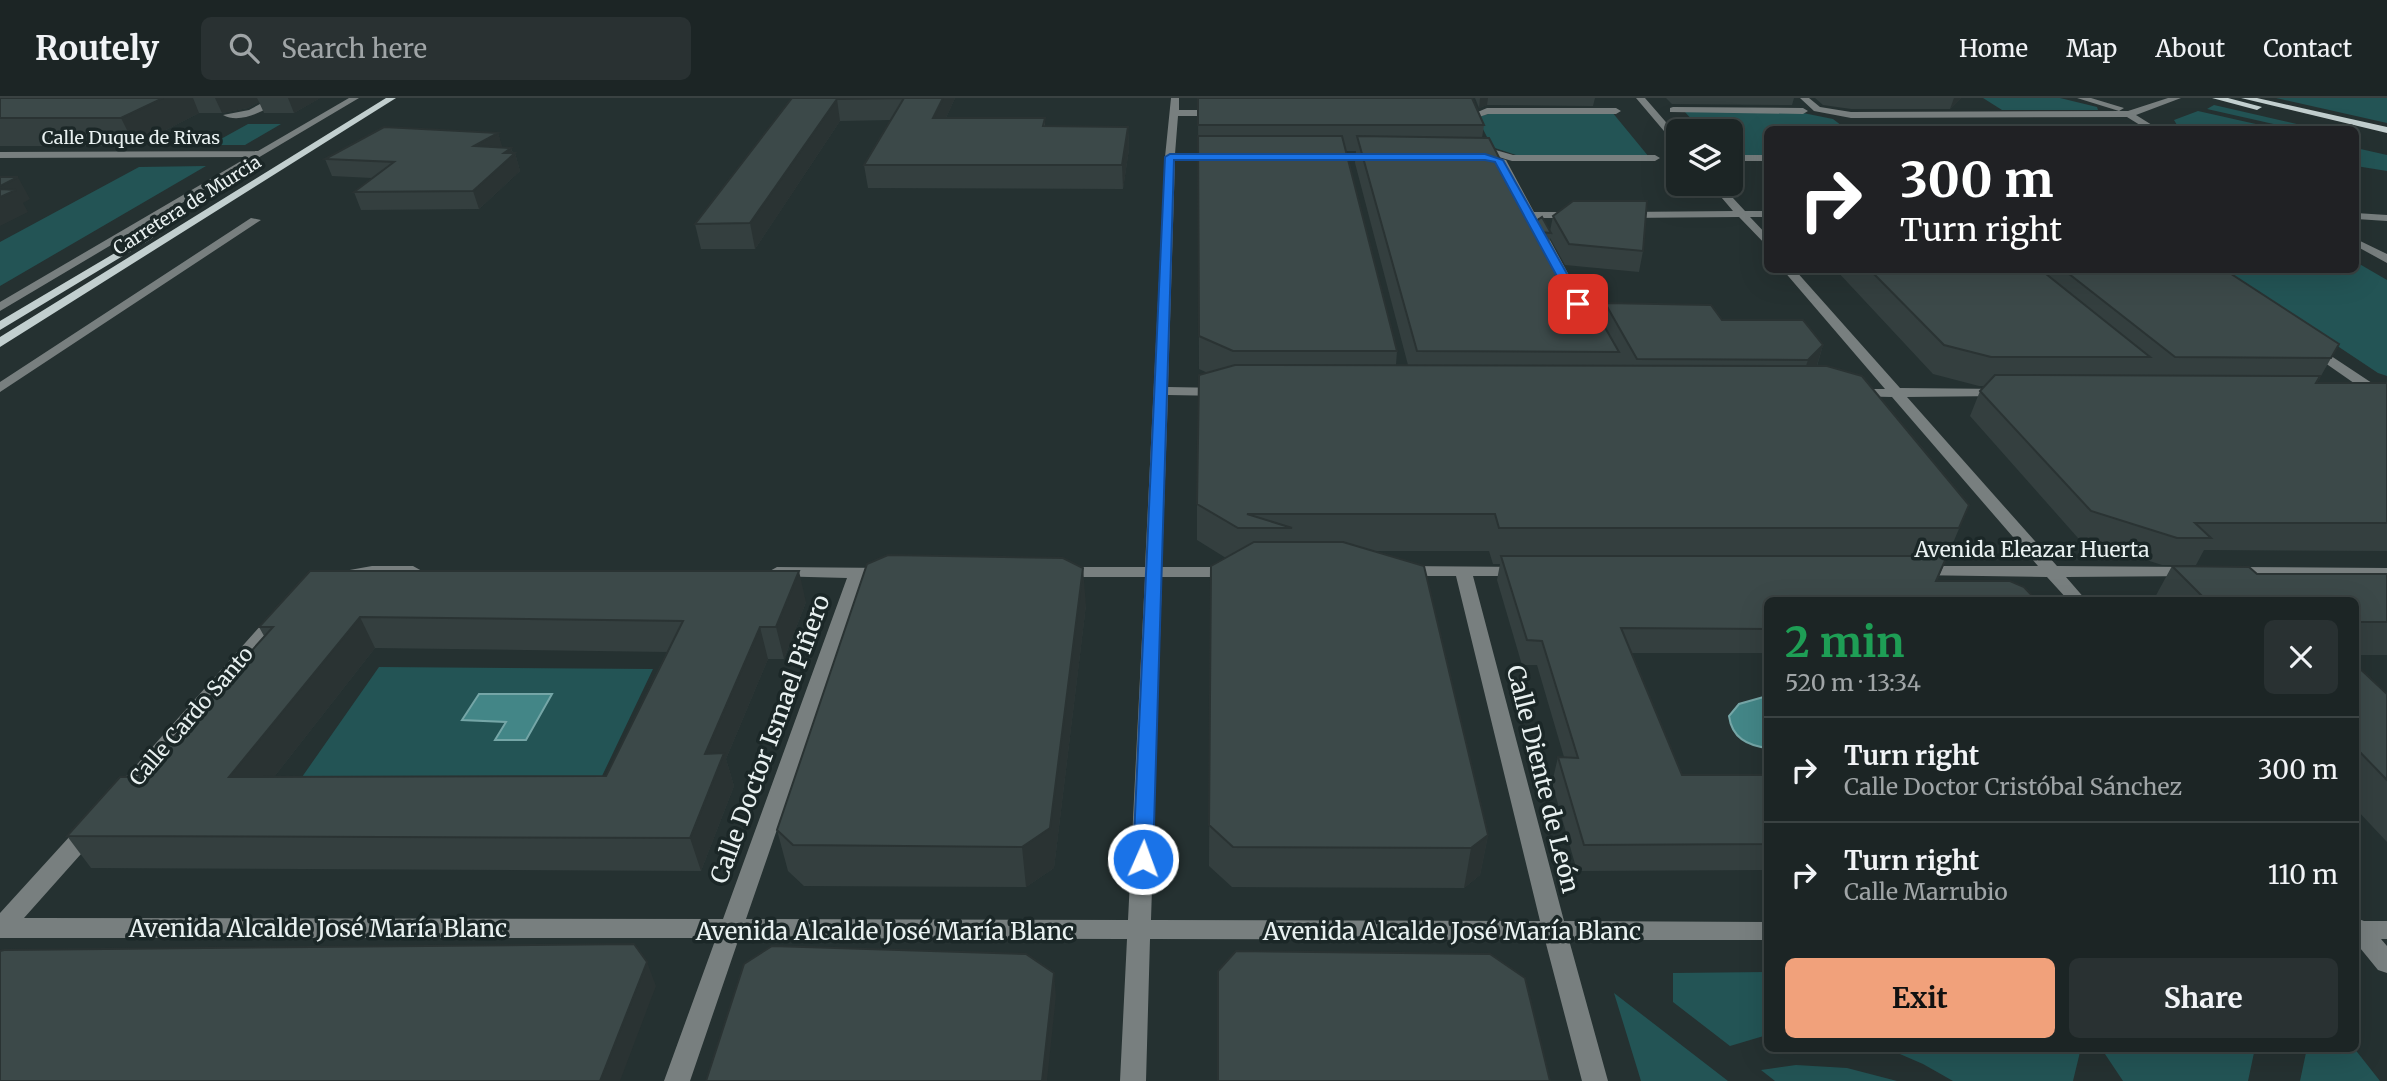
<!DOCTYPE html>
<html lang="en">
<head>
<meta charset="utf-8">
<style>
  body { margin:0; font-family:Merriweather,serif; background:#293132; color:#f1f3f6; height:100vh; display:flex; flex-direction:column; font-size:26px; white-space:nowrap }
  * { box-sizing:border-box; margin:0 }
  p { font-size:23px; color:#a0a5a7 }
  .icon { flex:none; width:38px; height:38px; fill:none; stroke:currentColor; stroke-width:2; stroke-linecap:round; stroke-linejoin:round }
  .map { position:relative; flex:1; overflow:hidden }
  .drawer { position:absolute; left:1764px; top:499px; width:595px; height:455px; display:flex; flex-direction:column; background:#1c2525; border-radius:10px; box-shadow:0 7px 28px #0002,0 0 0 2px #3a4242 }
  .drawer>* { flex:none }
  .guide { position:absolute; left:1764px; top:28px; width:595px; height:147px; border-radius:10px; box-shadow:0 7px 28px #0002,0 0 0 2px #3a4242; background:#202124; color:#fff; overflow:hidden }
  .controls { position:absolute; left:1666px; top:21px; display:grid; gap:14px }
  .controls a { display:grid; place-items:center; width:77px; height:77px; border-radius:10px; background:#1c2525; box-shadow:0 7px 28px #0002,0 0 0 2px #3a4242; font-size:35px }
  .pin { position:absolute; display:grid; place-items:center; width:60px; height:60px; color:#fff; margin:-30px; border-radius:14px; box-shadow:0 4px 10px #0006 }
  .me { position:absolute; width:77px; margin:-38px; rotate:2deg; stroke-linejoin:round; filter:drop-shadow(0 0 5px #0008) }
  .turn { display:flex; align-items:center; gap:24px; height:147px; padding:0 21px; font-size:32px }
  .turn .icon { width:91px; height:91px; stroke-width:2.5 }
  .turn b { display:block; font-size:49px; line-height:60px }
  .round { display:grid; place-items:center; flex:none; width:74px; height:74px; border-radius:10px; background:#293132 }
  .summary { display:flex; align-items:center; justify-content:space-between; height:119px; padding:0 21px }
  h1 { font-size:42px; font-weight:700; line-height:52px; color:#1e9e55 }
  .button { display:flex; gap:14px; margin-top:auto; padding:14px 21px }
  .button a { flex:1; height:80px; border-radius:10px; background:#f1a17b; color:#111; font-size:28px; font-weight:700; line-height:80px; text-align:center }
  .button a+a { background:#293132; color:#f1f3f6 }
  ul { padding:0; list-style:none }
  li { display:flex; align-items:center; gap:21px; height:105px; padding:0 21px; border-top:2px solid #3a4242 }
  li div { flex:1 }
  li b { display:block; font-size:26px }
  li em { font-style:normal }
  header { display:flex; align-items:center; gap:42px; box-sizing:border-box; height:98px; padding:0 35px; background:#1c2525; border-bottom:2px solid #3a4242 }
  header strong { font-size:33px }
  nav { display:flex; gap:38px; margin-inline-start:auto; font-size:24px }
  .search { width:490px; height:63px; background:#293132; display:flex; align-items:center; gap:18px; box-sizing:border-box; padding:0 24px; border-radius:10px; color:#a0a5a7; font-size:26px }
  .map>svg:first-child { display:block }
  .green { fill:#235455 }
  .water { fill:#438687; stroke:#75a6a7; stroke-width:2 }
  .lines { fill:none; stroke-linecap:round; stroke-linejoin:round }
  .minor { fill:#787f7f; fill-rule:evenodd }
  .major { fill:#c2cfcf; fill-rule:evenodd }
  .wall { fill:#343f3f; fill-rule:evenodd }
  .shaded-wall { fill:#2a3333 }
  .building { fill:#3c4949; stroke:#2a3333; stroke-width:2; fill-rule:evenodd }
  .route { fill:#1a73e8; stroke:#114b97; stroke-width:2 }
  .labels { text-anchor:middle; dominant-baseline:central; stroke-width:7; stroke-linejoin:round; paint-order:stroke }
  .far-street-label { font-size:18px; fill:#e9f1f1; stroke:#1b2727 }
  .street-label { font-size:21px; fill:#e9f1f1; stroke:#1b2727 }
  .near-street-label { font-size:24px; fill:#e9f1f1; stroke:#1b2727 }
</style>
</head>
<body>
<header>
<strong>Routely</strong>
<div class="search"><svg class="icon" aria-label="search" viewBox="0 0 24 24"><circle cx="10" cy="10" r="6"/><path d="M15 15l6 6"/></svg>Search here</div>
<nav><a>Home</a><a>Map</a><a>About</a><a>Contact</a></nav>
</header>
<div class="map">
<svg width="2387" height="983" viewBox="0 0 2387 983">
  <rect width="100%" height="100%" fill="#253131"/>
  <path class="green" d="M1983,0H2060L2097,9L2098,12H2002Z
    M2276,0H2387V25Z
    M2214,7L2318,31H2296L2207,11Z
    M2198,13L2278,31L2180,32L2174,22Z
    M1496,14H1612L1649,59L1519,58L1492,49L1477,19Z
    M1685,14H1798L1833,21L1846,31L1768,32L1767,58H1731V33H1702Z
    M248,26H281L245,47H210Z
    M2356,50L2387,57V73L2356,68Z
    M206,68L0,188V144L139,69Z
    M2356,164L2387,182V278L2378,275L2223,172H2356Z
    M379,569L653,571L602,678L302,679Z
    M1767,874V937L1730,948L1673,904V875Z
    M1614,895L1728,983H1641Z
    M1886,950H2079L2080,954L2073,983H1953L1923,966Z
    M2101,950L2106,951L2255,950L2248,983H2123Z
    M2307,950H2354L2380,983H2300Z
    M1796,967L1847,970L1897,983H1775L1761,972Z"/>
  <path class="water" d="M479,596H552L526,642H495L506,624L462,622Z
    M1767,598H1768L1767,650C1747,647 1732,640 1729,618L1739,606Z"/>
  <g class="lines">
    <path class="minor" d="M271,0H282C269,11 241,27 223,17L249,12Z
      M349,0H359L0,213V204L248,59L0,60V54L258,53Z
      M1171,0H1179V12H1220L1225,15L1220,18H1178L1175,56H1222L1227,59L1222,62H1175L1168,289L1223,290L1230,294L1223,298L1168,297L1162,469H1232L1241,474L1232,479H1162L1151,822L1540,823L1456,478H1403L1394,473L1403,468L1528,469L1531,473L1528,477L1522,478H1473L1564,823L1768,824V842H1569L1608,983H1582L1545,842L1150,841L1146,983H1120L1127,841L739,840L690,983H664L716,840H0V815L81,726L89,724L97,726L100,732L97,738L24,820L723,821L847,480L771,478L768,474L777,469L889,470L898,475L889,480H864L746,821L1128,822L1145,479H1060L1051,474L1060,469H1145L1165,59Z
      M1636,0H1645L1678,38V47L1675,46Z
      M1800,0H1809L1820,9L1851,14L2128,13L2168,0H2181L2136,17L2160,32H2148L2127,19L1851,20L1814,13Z
      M2077,0H2091L2124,10L2119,13Z
      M1673,9L1803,10L1808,13L1803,16L1670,14V10Z
      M1487,10H1616L1621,13L1616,16H1488L1476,20L1482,32L1474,34L1466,19Z
      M1492,51L1513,57H1655L1660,60L1655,63H1512L1489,56V52Z
      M1324,56H1380L1385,59L1380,62L1320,61L1319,59Z
      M1481,56L1506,62L1534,114H1575L1580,117L1575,120H1538L1591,218L1589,221L1585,222L1579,218L1498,66L1477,61L1476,59Z
      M1731,57H1768V63H1731Z
      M1710,86H1720L1745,113H1768V119H1750L1768,138V149L1739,119L1624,120L1619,117L1624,114L1733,113Z
      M2356,115L2387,117V123L2356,121Z
      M251,120L261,122L0,294V284Z
      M2356,141L2387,156V165L2356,148Z
      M1783,172H1795L1900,290L2005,291L2007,294L2000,298L1907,299L2057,468L2191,469L2200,474L2197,478L2066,479L2086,502H2068L2047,479L1912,477L1909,473L1912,469L1918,468H2038L1892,299L1848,298V292L1853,291H1885Z
      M2310,244L2384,293V299H2374L2305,251L2303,248Z
      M372,468H413L422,473C415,480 365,479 350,482L341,477L344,473Z
      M2233,469L2387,470V480L2227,478L2224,474Z
      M277,514L283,516L286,520L283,524L129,701L122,704L115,701L111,696L115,691L271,516Z
      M2356,820L2364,823H2387V841H2381L2387,848V875L2378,872L2356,845Z"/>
    <path class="major" d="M386,0H396L0,249V239Z
      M2212,0H2228L2262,9L2257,12Z
      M2241,0H2257L2387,29V35Z
      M147,136L153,139L151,141L0,232V223Z"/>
  </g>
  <path class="wall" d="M0,0H320L294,15H264L259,4L248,10L222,15H199L135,48H0Z
    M792,0H955L946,20H1045V28L1128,29L1129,51L1123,91L868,90L864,67L891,22L840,23L755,151H701L695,126Z
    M1198,0L1484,27L1482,40L1533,125L1550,133L1553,118L1643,153L1639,174L1565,167L1550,140L1548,152L1572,198L1601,224L1605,205L1722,222L1823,247L1817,268L1969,407L1937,483L1768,502V555H1632L1682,677H1768V772L1577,773L1552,685L1558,659H1564L1537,567H1522L1497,482L1500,466H1493L1489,453H1372L1488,737L1480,777L1464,790L1232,789L1209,768L1211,468L1226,460L1197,442V406L1208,275L1199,271ZM1346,53H1356L1355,65L1408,267H1396L1397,253Z
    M1475,0H1595L1593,8L1487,7L1479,10Z
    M1666,0H1794L1792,7L1672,6Z
    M1815,0H1961L1950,11H1851L1823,7Z
    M498,35L502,50H511L513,55H515L520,73L479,111L361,112L354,94L372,80L332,78L325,61Z
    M1836,172H2225L2339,246L2317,285H2387V453L2204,452L2196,467H2162L2078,440L1970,318L1980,293L1984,288H1979L1933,276Z
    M2172,468L2257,476H2387V557H2356V502H2155L2154,501Z
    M310,473L806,504L784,561H768L726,661L734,688L701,773L91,770L67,738L138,679L264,538L259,529ZM375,550L667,554L606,678L274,679Z
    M1086,507L1054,770L1026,789L804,788L788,773L777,732Z
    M2356,567L2387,596V744L2356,711Z"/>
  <path class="shaded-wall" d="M163,0H193L199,15L135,48L121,20Z
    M215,0H257L259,4L248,10L222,15Z
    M288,0H320L294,15Z
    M943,0H955L936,42L933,20Z
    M1480,0H1488L1487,7L1479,10Z
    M1954,0H1961L1950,11Z
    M837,1L840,23L755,151L750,125Z
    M1128,29L1129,51L1123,91L1122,67Z
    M498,35L503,51L474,48Z
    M511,50L513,57L515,55L520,73L479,111L473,93L504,55Z
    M18,79L30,101L23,105L28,114L0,128V88Z
    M1823,247L1815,273L1799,288L1808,262Z
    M1083,470L1086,507L1054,770L1026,789L1022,749Z
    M799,473L806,504L784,561L776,529Z
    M360,519L375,550L249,711L229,679Z
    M760,529L768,561L726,661L734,688L701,773L690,740L705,656Z
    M1488,737L1480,777L1464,790L1471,750Z
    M647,864L656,888L620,983H600Z
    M1054,875L1056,898L1047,983H1042Z"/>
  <path class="building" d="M0,0H163L121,20H0Z
    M792,0H943L933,20H1045L1043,28L1128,29L1122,67H864L904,0L837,1L750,125L695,126Z
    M1198,0H1472L1484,27H1198Z
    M384,29L498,35L474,48L511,50L504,55H515L473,93L354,94L394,64L325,61Z
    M1198,38H1342L1397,253H1233L1199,238Z
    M1357,38L1489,40L1533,125L1542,119L1551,135L1539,134L1572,198H1587L1619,254L1417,253Z
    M0,79H18L0,88Z
    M0,91L16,92L0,99Z
    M1573,103H1647L1643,153L1569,146L1553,118Z
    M1870,172H2041L2150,259H1991L1944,247Z
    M2064,172H2225L2339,246L2331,260L2175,259Z
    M1605,205L1711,207L1722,222H1803L1823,247L1808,262L1637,261Z
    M1235,267L1827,268L1862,278L1969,407L1959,430H1499L1495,416H1247L1292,430H1238L1197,406L1199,277Z
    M1995,277L2320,278L2316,285H2387V425H2195L2211,440H2177L2091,413L1980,293Z
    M1254,444H1343L1424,468L1488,737L1471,750L1233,749L1209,727L1211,468Z
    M888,457L1063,460L1083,470L1050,730L1022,749L793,747L777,732L867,466Z
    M1501,458H1947L1936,483H2010L2024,489L2036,502H1768V531L1621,530L1682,677H1768V746L1584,747L1558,659L1578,660L1542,543L1527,542Z
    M2172,468L2249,469L2257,476H2387V524H2356V502H2206Z
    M310,473H799L776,529H760L705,656L724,655L690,740L67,738L120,679H138L273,529H259ZM360,519L683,523L606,678L229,679Z
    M2356,567L2387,596V682L2356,650Z
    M634,846L647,864L600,983H0V853L4,852Z
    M772,848L1026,856L1054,875L1042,983H706L744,866Z
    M1236,853L1490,856L1525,880L1550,983H1218V873Z"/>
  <path class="route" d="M1485,56L1503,62L1584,206L1582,208L1572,206L1495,64L1485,62H1174L1153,761L1150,767L1143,769L1136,767L1133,761L1165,59L1170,56Z"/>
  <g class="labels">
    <g class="far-street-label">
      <text x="131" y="39">Calle Duque de Rivas</text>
      <text transform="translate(187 107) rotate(-32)">Carretera de Murcia</text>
    </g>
    <g class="street-label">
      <text x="2032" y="451">Avenida Eleazar Huerta</text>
      <text transform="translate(191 618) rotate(-49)">Calle Cardo Santo</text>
    </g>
    <g class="near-street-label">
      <text transform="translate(770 641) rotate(-70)">Calle Doctor Ismael Piñero</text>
      <text transform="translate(1543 681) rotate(76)">Calle Diente de León</text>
      <text x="318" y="830">Avenida Alcalde José María Blanc</text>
      <text x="885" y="833">Avenida Alcalde José María Blanc</text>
      <text x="1452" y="833">Avenida Alcalde José María Blanc</text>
    </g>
  </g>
</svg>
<div class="controls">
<a><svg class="icon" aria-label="layers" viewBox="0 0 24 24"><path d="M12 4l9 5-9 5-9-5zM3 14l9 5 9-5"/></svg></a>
</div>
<div class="pin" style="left:1578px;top:206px;background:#d93025"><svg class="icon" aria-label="arrive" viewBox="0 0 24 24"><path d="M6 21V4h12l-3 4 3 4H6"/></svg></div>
<svg class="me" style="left:1143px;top:761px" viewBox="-20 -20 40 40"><circle r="17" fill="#1a73e8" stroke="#fff" stroke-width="3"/><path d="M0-11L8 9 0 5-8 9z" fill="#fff"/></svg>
<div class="guide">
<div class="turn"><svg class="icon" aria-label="right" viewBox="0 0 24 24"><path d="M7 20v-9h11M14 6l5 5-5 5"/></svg><div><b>300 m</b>Turn right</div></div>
</div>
<section class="drawer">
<div class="summary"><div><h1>2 min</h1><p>520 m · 13:34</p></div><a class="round"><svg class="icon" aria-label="close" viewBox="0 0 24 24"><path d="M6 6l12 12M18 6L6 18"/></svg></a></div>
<ul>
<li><svg class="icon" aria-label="right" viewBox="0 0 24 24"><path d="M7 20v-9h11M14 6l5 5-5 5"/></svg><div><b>Turn right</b><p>Calle Doctor Cristóbal Sánchez</p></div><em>300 m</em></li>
<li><svg class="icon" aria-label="right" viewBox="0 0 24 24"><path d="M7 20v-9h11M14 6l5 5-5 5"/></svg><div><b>Turn right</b><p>Calle Marrubio</p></div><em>110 m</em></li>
</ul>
<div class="button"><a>Exit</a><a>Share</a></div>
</section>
</div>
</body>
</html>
